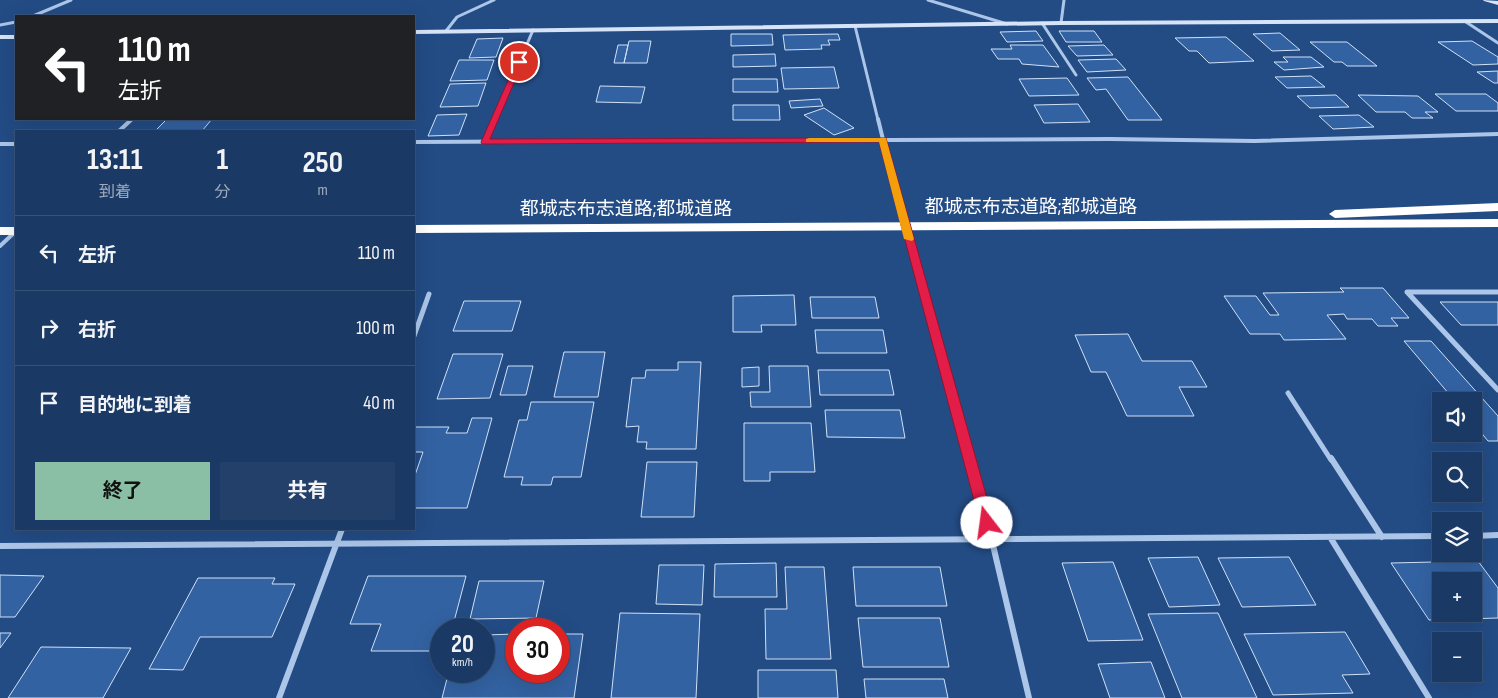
<!DOCTYPE html>
<html lang="ja">
<head>
<meta charset="utf-8">
<style>
  body { margin:0; font-family:"Sofia Sans Condensed","Noto Sans JP",sans-serif; background:#23406a; color:#f1f3f6; height:100vh; display:flex; flex-direction:column; font-size:19px; white-space:nowrap }
  * { box-sizing:border-box; margin:0 }
  p { font-size:16px; color:#9facbf }
  .icon { flex:none; width:28px; height:28px; fill:none; stroke:currentColor; stroke-width:2; stroke-linecap:round; stroke-linejoin:round }
  .map { position:relative; flex:1; overflow:hidden }
  .sheet { position:absolute; left:15px; top:130px; width:400px; height:400px; display:flex; flex-direction:column; background:#1a3964; border-radius:0px; box-shadow:0 5px 20px #0002,0 0 0 1px #385378 }
  .sheet>* { flex:none }
  .hud { position:absolute; left:15px; top:15px; width:400px; height:105px; border-radius:0px; box-shadow:0 5px 20px #0002,0 0 0 1px #385378; background:#202124; color:#fff; overflow:hidden }
  .fabs { position:absolute; left:1432px; top:392px; display:grid; gap:10px }
  .fabs a { display:grid; place-items:center; width:50px; height:50px; border-radius:0px; background:#1a3964; box-shadow:0 5px 20px #0002,0 0 0 1px #385378; font-size:25px }
  .speed { position:absolute; left:430px; top:618px; display:flex; gap:10px; font-size:25px; font-weight:700; text-align:center }
  .speed>* { display:grid; place-content:center; width:65px; height:65px; border-radius:50%; background:#1a3964; box-shadow:0 5px 20px #0002,0 0 0 1px #385378; line-height:1 }
  .speed small { font-size:12px; font-weight:400 }
  .speed .limit { border:8px solid #d22; background:#fff; color:#111 }
  .pin { position:absolute; display:grid; place-items:center; width:42px; height:42px; color:#fff; margin:-21px; border:2px solid #fff; border-radius:50%; box-shadow:0 1px 5px #0007 }
  .me { position:absolute; width:55px; margin:-28px; rotate:345deg; stroke-linejoin:round; filter:drop-shadow(0 0 4px #0008) }
  .turn { display:flex; align-items:center; gap:18px; height:105px; padding:0 20px; font-size:22px }
  .turn .icon { width:65px; height:65px; stroke-width:2.5 }
  .turn b { display:block; font-size:35px; line-height:42px }
  .eta { display:flex; justify-content:space-evenly; align-items:center; height:85px; text-align:center }
  .eta b { font-size:30px; font-weight:700; line-height:35px }
  .cta { display:flex; gap:10px; margin-top:auto; padding:10px 20px }
  .cta a { flex:1; height:58px; border-radius:0px; background:#8abfa5; color:#111; font-size:20px; font-weight:700; line-height:58px; text-align:center }
  .cta a+a { background:#23406a; color:#f1f3f6 }
  ul { padding:0; list-style:none }
  li { display:flex; align-items:center; gap:15px; height:75px; padding:0 20px; border-top:1px solid #385378 }
  li div { flex:1 }
  li b { display:block; font-size:19px }
  li em { font-style:normal }
  .map>svg:first-child { display:block }
  .building { fill:#3362a2; stroke:#d0e1f7; fill-rule:evenodd }
  .lines { fill:none; stroke-linecap:round; stroke-linejoin:round }
  .street-far3 { stroke:#acc6e9; stroke-width:3 }
  .street-far2 { stroke:#acc6e9; stroke-width:4 }
  .street-far1 { stroke:#acc6e9; stroke-width:5 }
  .street { stroke:#acc6e9; stroke-width:6 }
  .secondary { fill:#d7e4f7; fill-rule:evenodd }
  .highway { fill:#fff; fill-rule:evenodd }
  .street-bridge { stroke:#acc6e9; stroke-width:4 }
  .route { fill:#e11d48; stroke:#92132f }
  .slow { fill:#f59e0b }
  .labels { text-anchor:middle; dominant-baseline:central; stroke-width:5; stroke-linejoin:round; paint-order:stroke }
  .street-label { font-size:19px; fill:#fff; stroke:#234c85 }
</style>
</head>
<body>
<div class="map">
<svg width="1498" height="698" viewBox="0 0 1498 698">
  <rect width="100%" height="100%" fill="#234c85"/>
  <path class="building" d="M1036,31L1043,41L1007,42L1000,32Z
    M1059,31H1094L1102,42H1066Z
    M1280,33L1300,50L1272,51L1253,34Z
    M731,34H772L773,45L731,46Z
    M838,34L840,40H828L830,45H821L822,49L785,50L783,35Z
    M1226,37L1254,61L1209,63L1197,51H1189L1175,38Z
    M503,38L496,57L469,58L477,39Z
    M629,41H651L647,63H624Z
    M1472,41L1498,57V64L1473,65L1438,42Z
    M1310,42H1347L1377,66H1347L1342,62H1334Z
    M618,45H628L624,63H614Z
    M1010,45H1043L1059,67L1022,64L1019,59H998L991,49H1012Z
    M1104,45L1113,55L1077,56L1068,46Z
    M775,54L776,66L733,67V55Z
    M1283,57H1311L1324,67L1284,70L1274,62H1288Z
    M1116,59L1126,70L1087,72L1078,60Z
    M459,60H494L487,80L450,81Z
    M834,67L839,88L784,89L781,68Z
    M1498,71V83H1494L1477,72Z
    M1311,76L1325,87L1287,88L1275,77Z
    M1128,77L1162,120H1128L1106,89L1096,90L1087,78Z
    M1067,78L1079,95L1029,96L1019,79Z
    M733,79H777L778,92H733Z
    M486,83L478,106L440,107L450,84Z
    M600,86L645,87L641,103L596,102Z
    M1435,94H1486L1498,103V111H1456Z
    M1336,95L1349,107L1310,108L1297,96Z
    M1358,95L1418,96L1438,112H1425L1433,118H1412L1405,112H1376Z
    M820,99L823,106L791,108L789,101Z
    M1078,104L1090,122L1044,123L1034,105Z
    M733,105H779L780,120H733Z
    M824,108L854,128L834,135L804,115Z
    M467,114L459,135L428,136L437,115Z
    M1359,115L1374,127L1333,129L1319,116Z
    M167,119H212L202,131H155Z
    M1340,288H1383L1409,318H1391L1398,326H1378L1372,319H1347L1344,314L1327,315L1346,339L1284,340L1280,334H1250L1224,296H1256L1270,315H1279L1263,293L1344,292Z
    M794,295L796,325H761L762,332H733V296Z
    M810,297H875L879,318H812Z
    M464,301H521L512,331H453Z
    M1440,302H1498V325H1461Z
    M815,330H883L887,353H817Z
    M1128,334L1142,361H1192L1207,387H1179L1194,416H1127L1106,372H1091L1075,335Z
    M1404,341H1431L1498,416V441H1488L1474,424V401H1455Z
    M564,352H605L598,397H554Z
    M453,354H503L490,398L437,399Z
    M678,362H701L696,449H646L647,442H637L639,426L626,427L632,378H645L646,370H678Z
    M508,366H533L526,395H500Z
    M769,366H808L811,407H751L750,392H770Z
    M759,367V386L742,387V368Z
    M818,370H889L894,395H820Z
    M531,402H594L581,477H553L551,485H521L523,477H504L519,420H527Z
    M825,410H900L905,438L827,437Z
    M472,418H492L467,508H414V478L423,452H414V427H449L446,433H467Z
    M744,423H811L815,472H770V481H744Z
    M647,462H697L694,517H641Z
    M1198,557L1220,605L1169,607L1148,558Z
    M1289,557L1316,605L1242,607L1218,558Z
    M1478,561L1498,588V618L1429,620L1391,563ZM1441,581H1474V614H1441Z
    M1113,562L1143,640L1088,641L1062,563Z
    M776,563L777,597H714L715,564Z
    M659,565H704L702,605L656,604Z
    M785,567H824L831,659H766L765,609H787Z
    M853,567H940L947,606H856Z
    M0,575L44,576L15,617H0Z
    M368,576H466L452,629H441V651H371L381,624H350Z
    M198,578H275L272,584H295L272,637H200L183,670L149,669Z
    M479,581H544L536,618L470,619Z
    M620,613L700,614L696,698H611Z
    M1218,613L1257,698H1182L1148,614Z
    M858,618H940L949,667H863Z
    M1345,632L1370,674L1342,675L1353,693L1273,695L1244,634Z
    M0,633H11L0,648Z
    M516,634V671H559V634H583L574,698H442L449,671H484V635Z
    M41,647L131,648L103,698H8Z
    M1151,662L1165,698H1110L1098,664Z
    M758,670H836L838,698H758Z
    M864,679H944L948,698H866Z"/>
  <g class="lines">
    <path class="street-far3" d="M928,0L1007,24
      M33,16L71,0
      M1466,22L1498,43
      M1042,23L1076,75
      M1061,23L1064,0
      M0,25L16,22
      M855,26L878,120
      M446,31L457,17L494,0
      M495,120L533,30"/>
    <path class="street-far2" d="M878,119L888,160
      M119,131L132,119
      M414,142L1110,139L1255,141L1498,134
      M485,142L495,119
      M0,144H16
      M0,246L16,231
      M916,268L917,270"/>
    <path class="street-far1" d="M916,269L969,460
      M1498,292H1407L1498,390
      M414,336L429,294
      M1288,393L1331,460"/>
    <path class="street" d="M969,458L992,541L1029,698
      M1331,458L1382,537
      M1474,536L1498,535
      M1330,537L1429,698
      M0,546L1441,536
      M279,698L342,529"/>
    <path class="secondary" d="M1483,0L1498,1V5L1484,1Z
      M1498,19V23L1061,25L414,34V30L1061,21Z
      M0,35H16V39H0Z"/>
    <path class="highway" d="M1498,203V211L1335,218L1329,214L1335,210Z
      M1498,219V227L414,233V225Z
      M0,227H16V235H0Z"/>
    <path class="street-bridge" d="M888,160L916,268"/>
  </g>
  <path class="route" d="M517,60L523,62L490,139L886,138L994,523L992,527H982L980,523L879,142L482,144L481,142Z"/>
  <path class="slow" d="M809,138H886L914,239L912,241L904,239L879,142H806V139Z"/>
  <g class="labels">
    <g class="street-label">
      <text x="1031" y="207">都城志布志道路;都城道路</text>
      <text x="626" y="209">都城志布志道路;都城道路</text>
    </g>
  </g>
</svg>
<div class="fabs">
<a><svg class="icon" aria-label="sound" viewBox="0 0 24 24"><path d="M4 9h4l5-4v14l-5-4H4zM17 9q2 3 0 6"/></svg></a>
<a><svg class="icon" aria-label="search" viewBox="0 0 24 24"><circle cx="10" cy="10" r="6"/><path d="M15 15l6 6"/></svg></a>
<a><svg class="icon" aria-label="layers" viewBox="0 0 24 24"><path d="M12 4l9 5-9 5-9-5zM3 14l9 5 9-5"/></svg></a>
<a>+</a>
<a>−</a>
</div>
<div class="speed"><div>20<small>km/h</small></div><div class="limit">30</div></div>
<div class="pin" style="left:519px;top:62px;background:#d93025"><svg class="icon" aria-label="arrive" viewBox="0 0 24 24"><path d="M6 21V4h12l-3 4 3 4H6"/></svg></div>
<svg class="me" style="left:987px;top:523px" viewBox="-20 -20 40 40"><circle r="19" fill="#fff"/><path d="M0-13L10 11 0 6-10 11z" fill="#e11d48"/></svg>
<div class="hud">
<div class="turn"><svg class="icon" aria-label="left" viewBox="0 0 24 24"><path d="M17 20v-9H6M10 6l-5 5 5 5"/></svg><div><b>110 m</b>左折</div></div>
</div>
<section class="sheet">
<div class="eta">
<div><b>13:11</b><p>到着</p></div>
<div><b>1</b><p>分</p></div>
<div><b>250</b><p>m</p></div>
</div>
<ul>
<li><svg class="icon" aria-label="left" viewBox="0 0 24 24"><path d="M17 20v-9H6M10 6l-5 5 5 5"/></svg><div><b>左折</b></div><em>110 m</em></li>
<li><svg class="icon" aria-label="right" viewBox="0 0 24 24"><path d="M7 20v-9h11M14 6l5 5-5 5"/></svg><div><b>右折</b></div><em>100 m</em></li>
<li><svg class="icon" aria-label="arrive" viewBox="0 0 24 24"><path d="M6 21V4h12l-3 4 3 4H6"/></svg><div><b>目的地に到着</b></div><em>40 m</em></li>
</ul>
<div class="cta"><a>終了</a><a>共有</a></div>
</section>
</div>
</body>
</html>
